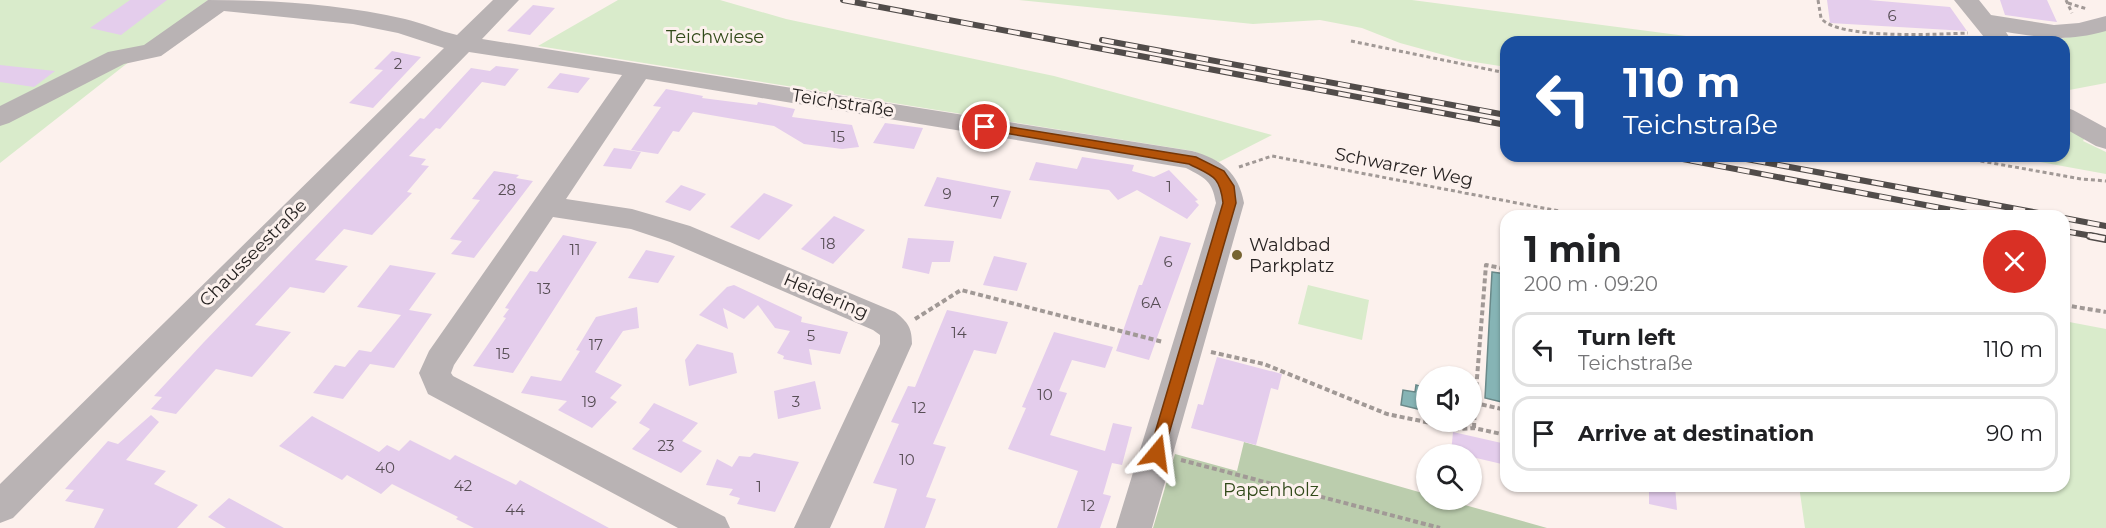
<!DOCTYPE html>
<html lang="en">
<head>
<meta charset="utf-8">
<style>
  body { margin:0; font-family:Montserrat,sans-serif; background:#f6f6f6; color:#202124; height:100vh; display:flex; flex-direction:column; font-size:22px; white-space:nowrap }
  * { box-sizing:border-box; margin:0 }
  p { font-size:20px; color:#757577 }
  .icon { flex:none; width:33px; height:33px; fill:none; stroke:currentColor; stroke-width:2; stroke-linecap:round; stroke-linejoin:round }
  .map { position:relative; flex:1; overflow:hidden }
  .drawer { position:absolute; left:1500px; top:210px; width:570px; height:282px; display:flex; flex-direction:column; background:#fff; border-radius:18px; box-shadow:0 2px 4px #0004 }
  .drawer>* { flex:none }
  .banner { position:absolute; left:1500px; top:36px; width:570px; height:126px; border-radius:18px; box-shadow:0 2px 4px #0004; background:#1a4fa0; color:#fff; overflow:hidden }
  .fabs { position:absolute; left:1416px; top:366px; display:grid; gap:12px }
  .fabs a { display:grid; place-items:center; width:66px; height:66px; border-radius:50%; background:#fff; box-shadow:0 2px 4px #0004; font-size:30px }
  .pin { position:absolute; display:grid; place-items:center; width:51px; height:51px; color:#fff; margin:-26px; border:3px solid #fff; border-radius:50%; box-shadow:0 2px 6px #0007 }
  .me { position:absolute; width:66px; margin:-33px; rotate:16deg; stroke-linejoin:round; filter:drop-shadow(0 0 4px #0008) }
  .turn { display:flex; align-items:center; gap:21px; height:126px; padding:0 24px; font-size:27px }
  .turn .icon { width:78px; height:78px; stroke-width:2.5 }
  .turn b { display:block; font-size:42px; line-height:51px }
  .round { display:grid; place-items:center; flex:none; width:63px; height:63px; border-radius:32px; background:#f6f6f6 }
  .summary { display:flex; align-items:center; justify-content:space-between; height:102px; padding:0 24px }
  h1 { font-size:36px; font-weight:700; line-height:45px }
  ul { padding:0; list-style:none }
  li { display:flex; align-items:center; gap:18px; height:75px; margin:0 12px 9px; padding:0 12px; border:3px solid #e0e0e0; border-radius:18px }
  li div { flex:1 }
  li b { display:block; font-size:22px }
  li em { font-style:normal }
  .map>svg:first-child { display:block }
  .green { fill:#d9ebcb }
  .forest { fill:#bbcdad }
  .water { fill:#86b4b5; stroke:#6a8989; stroke-width:1.5 }
  .building { fill:#e4cdec }
  .lines { fill:none; stroke-linecap:round; stroke-linejoin:round }
  .path-far1 { stroke:#a19996; stroke-width:3; stroke-dasharray:4 3; stroke-linecap:butt }
  .path { stroke:#a19996; stroke-width:4; stroke-dasharray:5 3; stroke-linecap:butt }
  .minor { fill:#b9b3b4; fill-rule:evenodd }
  .rail-far1-casing { stroke:#514c4a; stroke-width:6 }
  .rail-casing { stroke:#514c4a; stroke-width:8 }
  .rail-far1 { stroke:#fcf1ed; stroke-width:4; stroke-dasharray:12; stroke-linecap:butt }
  .rail { stroke:#fcf1ed; stroke-width:5; stroke-dasharray:15; stroke-linecap:butt }
  .route { fill:#b45309; stroke:#753606; stroke-width:1.5 }
  .poi-dot { fill:#766432; stroke:#fcf1ed; stroke-width:2 }
  .labels { text-anchor:middle; dominant-baseline:central; stroke-width:6; stroke-linejoin:round; paint-order:stroke }
  .number-label { font-size:15px; fill:#574e55 }
  .park-label { font-size:18px; fill:#314919; stroke:#fcf1ed }
  .street-label { font-size:18px; fill:#282423; stroke:#fcf1ed }
  .poi-label { font-size:18px; fill:#282423; stroke:#fcf1ed; text-anchor:start }
</style>
</head>
<body>
<div class="map">
<svg width="2106" height="528" viewBox="0 0 2106 528">
  <rect width="100%" height="100%" fill="#fcf1ed"/>
  <path class="green" d="M0,0H208L0,163Z
    M618,0H720L786,19L1054,76L1272,135L1219,162L1193,151L538,46Z
    M1019,0H1412L1686,36L1810,39V42H1506V67L1462,60L1400,43L1362,28L1320,20L1253,24Z
    M2106,29V83L2064,91V42H2046Z
    M2064,124L2086,136L2083,141L2106,152V174L2007,156H2064Z
    M1308,285L1369,300L1362,340L1298,324Z
    M2064,321L2106,329V528H1805L1799,486H2064Z"/>
  <path class="forest" d="M1244,442L1426,494V500H1447L1547,528H1153L1175,454L1237,471Z"/>
  <path class="water" d="M1492,272L1506,274V403L1485,398Z
    M1416,385L1426,388V411L1401,405L1403,390L1415,392Z"/>
  <path class="building" d="M130,0H167L121,35L90,28Z
    M1827,0H1869L1950,7L1967,31L1830,23Z
    M2000,0H2047L2057,22L2005,15Z
    M533,5L555,8L530,35L507,31Z
    M392,51L421,57L373,108L349,103L383,70L374,69Z
    M0,65L55,71L34,87L0,82Z
    M496,66L519,69L505,86L482,82L440,129L436,128L409,156L426,159L421,165L429,166L407,192L412,193L372,235L344,229L315,260L348,266L324,293L290,287L255,325L291,332L252,377L216,369L176,414L151,409L162,397L154,396L204,342L420,118L424,119L471,68L490,71Z
    M560,73L590,78L578,93L547,88Z
    M666,89L703,96L702,98L757,105L758,102L795,109L792,117L852,125L859,147L842,149L804,144L774,126L693,112L679,132L673,131L658,154L631,150L661,107L653,106Z
    M885,123L923,128L914,149L873,143Z
    M614,148L641,152L631,169L603,166Z
    M1082,157L1134,165L1132,171L1154,177L1169,170L1198,200L1195,201L1199,205L1187,219L1137,190L1118,200L1109,190L1029,180L1036,162L1077,169Z
    M494,171L519,175L516,178L533,181L474,258L451,254L462,241L450,239L480,200L472,199Z
    M937,177L1011,191L1001,219L924,206Z
    M681,185L706,194L690,211L665,202Z
    M764,193L793,205L759,240L730,227Z
    M834,216L865,230L833,264L801,249Z
    M563,235L597,242L513,373L473,366L506,318L503,317L509,309L505,308L530,271L537,272Z
    M1160,236L1191,243L1149,360L1116,351L1139,285H1142Z
    M908,238L954,241L950,262H932L929,274L902,268Z
    M646,250L675,256L658,283L628,278Z
    M994,256L1027,263L1017,291L983,285Z
    M390,265L436,273L409,310L432,314L394,368L370,364L343,399L313,393L335,365L345,367L359,350L371,352L401,315L357,307Z
    M734,285L802,317L801,322L848,332L840,354L809,349L812,365L783,359L784,356L777,353L790,331L775,328L758,305L744,319L723,308L728,329L699,315L727,287Z
    M637,307L639,328L623,331L595,372L622,385L610,398L617,402L592,428L558,410L567,401L521,393L531,376L561,381L580,351L576,350L596,317Z
    M947,310L1008,322L996,354L974,350L933,444L946,447L926,497L936,499L925,528H884L897,489L873,483L899,424L891,422L908,386L915,387Z
    M1054,332L1113,347L1105,368L1072,360L1059,391L1067,393L1050,435L1105,451L1113,423L1132,427L1122,465L1112,463L1103,494L1111,496L1100,528H1057L1078,471L1008,449L1026,408L1022,407Z
    M697,344L733,353L737,373L689,386L685,360Z
    M1217,357L1282,374L1278,390L1271,388L1256,445L1191,428L1198,404L1203,405Z
    M815,381L821,409L778,419L774,391Z
    M654,403L698,423L682,441L702,451L681,473L632,449L650,429L639,423Z
    M151,415L159,422L126,460L166,471L154,484L198,505L177,528H94L104,509L65,501L74,490L65,489L108,441L118,444Z
    M312,416L379,452L387,445L399,451L410,440L450,460L455,455L516,485L520,480L609,528H474L456,519L458,517L392,484L381,494L347,475L342,480L279,446Z
    M1453,432L1506,444V465L1472,457V454L1451,453Z
    M754,453L799,462L775,512L737,504L740,498L729,495L733,489L706,485L717,459L732,467L739,456L750,457Z
    M1649,486H1675L1677,510L1649,504Z
    M229,498L284,528H226L208,517Z"/>
  <g class="lines">
    <path class="path-far1" d="M1818,0L1821,18C1837,40 1940,34 1968,33
      M2066,0L2072,13
      M2068,3L2087,9
      M1351,41L1506,73
      M1953,156L2081,179L2106,181
      M1239,167L1272,156L1585,216"/>
    <path class="path" d="M2064,305L2106,312
      M915,319L961,290L1163,342
      M1211,352L1264,364L1387,414L1460,429L1474,428L1506,435
      M1475,403L1486,265L1506,269
      M1474,428L1475,403L1506,410
      M1181,460L1440,528"/>
    <path class="minor" d="M208,0C273,0 340,4 405,19C423,23 439,31 457,35L493,0H519L482,39L1192,151C1221,159 1239,173 1244,203L1152,528H1116L1216,203C1212,180 1205,178 1186,168L646,79L566,199L632,209L690,226L895,312C908,322 912,328 912,344L830,528H794L880,344V335L873,330L670,242L631,229L553,217L454,365L451,373L453,376L725,517L730,528H678L428,394L419,373L429,351L622,75L469,52L13,518L0,523V484L444,48L398,33L353,24L224,11L161,56L124,64L9,123L0,126V106L108,52L144,45Z
      M1954,0H1979L1991,15L2054,25L2079,23L2106,16V31C2065,42 2047,38 2006,32L2009,37L2006,42H1988Z
      M2064,107L2073,110L2106,128V149L2096,146L2064,128Z"/>
    <g class="rail-far1-casing">
      <path id="rail-far1" d="M843,0L1506,125
        M1102,40L1506,115
        M1667,156L1983,216
        M1730,156L2055,216
        M2064,218L2106,226
        M2064,231L2098,237"/>
    </g>
    <g class="rail-casing">
      <path id="rail" d="M2090,236L2106,239"/>
    </g>
    <use href="#rail-far1" class="rail-far1"/>
    <use href="#rail" class="rail"/>
  </g>
  <path class="route" d="M985,123L1196,157L1224,171L1234,186L1236,203L1162,458L1157,460L1151,458L1149,453L1223,203C1220,176 1213,176 1189,164L981,129V124Z"/>
  <circle class="poi-dot" cx="1237" cy="255" r="6"/>
  <g class="labels">
    <g class="number-label">
      <text x="1892" y="15">6</text>
      <text x="398" y="63">2</text>
      <text x="838" y="136">15</text>
      <text x="1169" y="186">1</text>
      <text x="507" y="189">28</text>
      <text x="947" y="193">9</text>
      <text x="995" y="201">7</text>
      <text x="828" y="243">18</text>
      <text x="575" y="249">11</text>
      <text x="1168" y="261">6</text>
      <text x="544" y="288">13</text>
      <text x="1151" y="302">6A</text>
      <text x="959" y="332">14</text>
      <text x="811" y="335">5</text>
      <text x="596" y="344">17</text>
      <text x="503" y="353">15</text>
      <text x="1045" y="394">10</text>
      <text x="589" y="401">19</text>
      <text x="796" y="401">3</text>
      <text x="919" y="407">12</text>
      <text x="666" y="445">23</text>
      <text x="907" y="459">10</text>
      <text x="385" y="467">40</text>
      <text x="463" y="485">42</text>
      <text x="759" y="486">1</text>
      <text x="1088" y="505">12</text>
      <text x="515" y="509">44</text>
    </g>
    <g class="park-label">
      <text x="715" y="37">Teichwiese</text>
      <text x="1271" y="490">Papenholz</text>
    </g>
    <g class="street-label">
      <text transform="translate(843 103) rotate(9)">Teichstraße</text>
      <text transform="translate(1404 167) rotate(11)">Schwarzer Weg</text>
      <text transform="translate(253 253) rotate(-45)">Chausseestraße</text>
      <text transform="translate(826 296) rotate(23)">Heidering</text>
    </g>
    <g class="poi-label">
      <text x="1249" y="245">Waldbad<tspan x="1249" dy="21">Parkplatz</tspan></text>
    </g>
  </g>
</svg>
<div class="fabs">
<a><svg class="icon" aria-label="sound" viewBox="0 0 24 24"><path d="M4 9h4l5-4v14l-5-4H4zM17 9q2 3 0 6"/></svg></a>
<a><svg class="icon" aria-label="search" viewBox="0 0 24 24"><circle cx="10" cy="10" r="6"/><path d="M15 15l6 6"/></svg></a>
</div>
<div class="pin" style="left:985px;top:127px;background:#d93025"><svg class="icon" aria-label="arrive" viewBox="0 0 24 24"><path d="M6 21V4h12l-3 4 3 4H6"/></svg></div>
<svg class="me" style="left:1157px;top:453px" viewBox="-20 -20 40 40"><path d="M0-17L14 15 0 8-14 15z" fill="#b45309" stroke="#fff" stroke-width="4"/></svg>
<div class="banner">
<div class="turn"><svg class="icon" aria-label="left" viewBox="0 0 24 24"><path d="M17 20v-9H6M10 6l-5 5 5 5"/></svg><div><b>110 m</b>Teichstraße</div></div>
</div>
<section class="drawer">
<div class="summary"><div><h1>1 min</h1><p>200 m · 09:20</p></div><a class="round" style="background:#d93025;color:#fff"><svg class="icon" aria-label="close" viewBox="0 0 24 24"><path d="M6 6l12 12M18 6L6 18"/></svg></a></div>
<ul>
<li><svg class="icon" aria-label="left" viewBox="0 0 24 24"><path d="M17 20v-9H6M10 6l-5 5 5 5"/></svg><div><b>Turn left</b><p>Teichstraße</p></div><em>110 m</em></li>
<li><svg class="icon" aria-label="arrive" viewBox="0 0 24 24"><path d="M6 21V4h12l-3 4 3 4H6"/></svg><div><b>Arrive at destination</b></div><em>90 m</em></li>
</ul>
</section>
</div>
</body>
</html>
